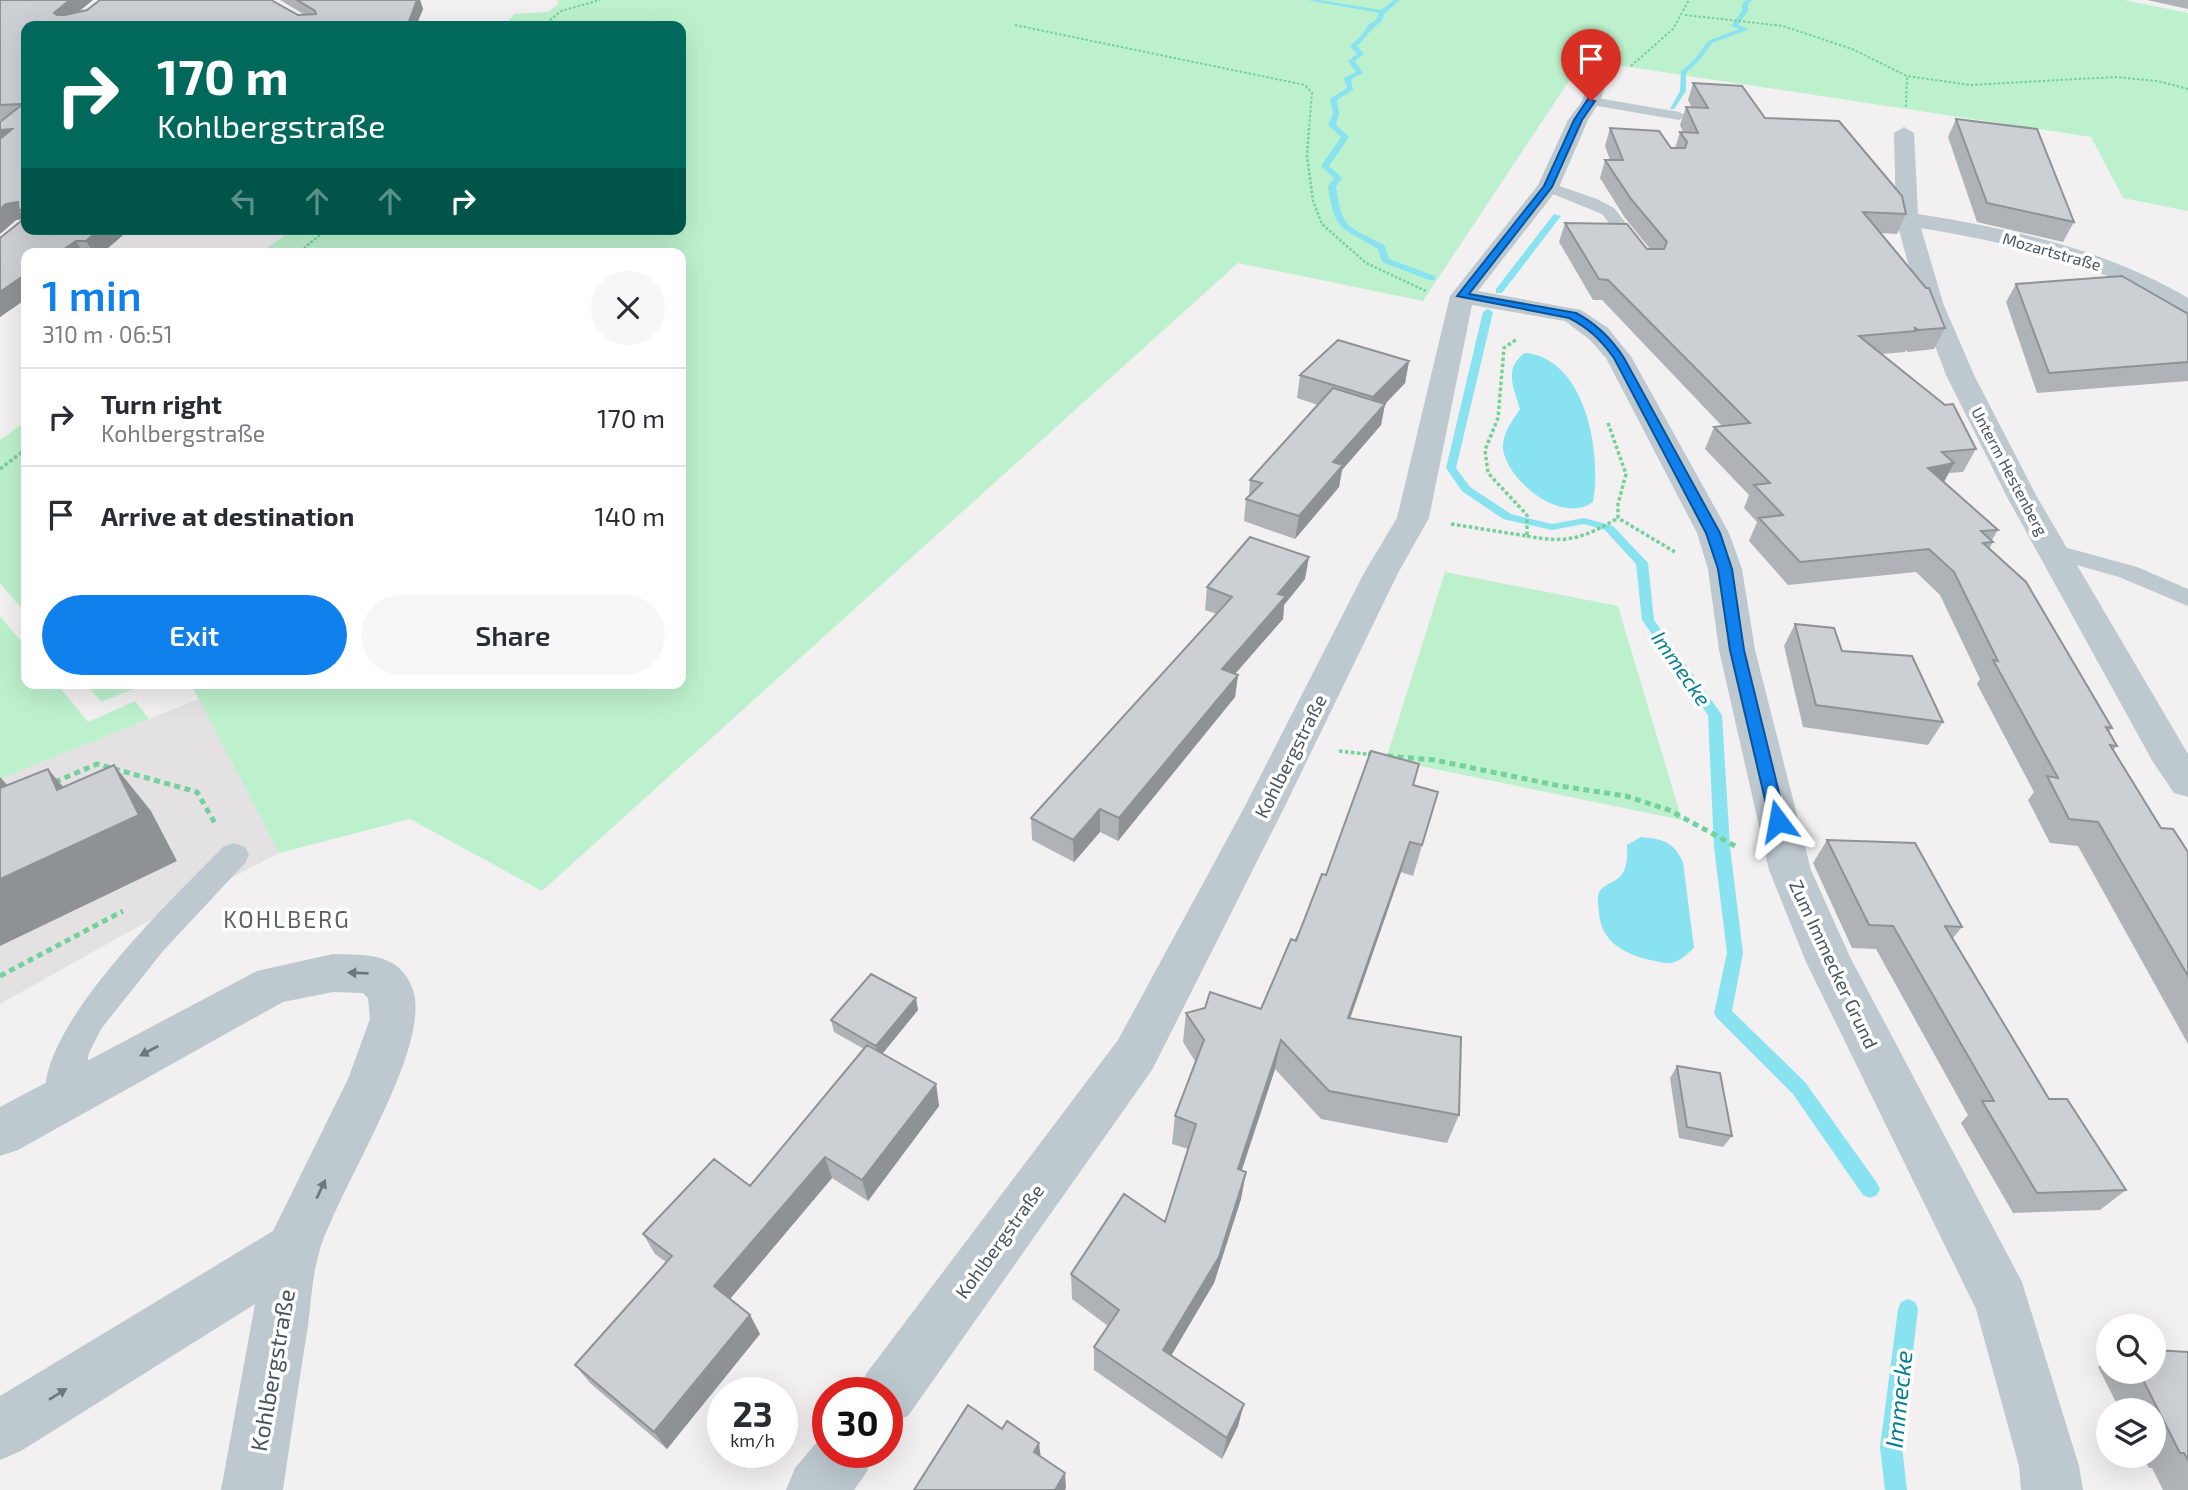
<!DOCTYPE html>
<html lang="en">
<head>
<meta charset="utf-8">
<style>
  body { margin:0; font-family:"Exo 2",sans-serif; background:#f7f7f7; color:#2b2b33; height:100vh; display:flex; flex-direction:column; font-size:26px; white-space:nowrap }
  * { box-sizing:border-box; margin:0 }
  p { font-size:23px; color:#7c7c81 }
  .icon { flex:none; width:38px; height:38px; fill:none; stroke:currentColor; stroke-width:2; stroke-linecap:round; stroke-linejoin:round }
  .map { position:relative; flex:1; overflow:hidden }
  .sheet { position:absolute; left:21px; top:248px; width:665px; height:441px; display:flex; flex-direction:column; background:#fff; border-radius:14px; box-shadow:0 7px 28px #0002 }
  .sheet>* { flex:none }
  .banner { position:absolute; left:21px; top:21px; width:665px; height:214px; border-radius:14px; box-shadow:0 7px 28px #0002; background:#00695c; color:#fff; overflow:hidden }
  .buttons { position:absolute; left:2096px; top:1314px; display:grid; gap:14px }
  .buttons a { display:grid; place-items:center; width:70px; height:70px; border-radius:50%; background:#fff; box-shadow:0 7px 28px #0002; font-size:35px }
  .speed { position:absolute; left:707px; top:1377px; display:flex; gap:14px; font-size:35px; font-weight:700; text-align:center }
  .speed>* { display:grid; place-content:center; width:91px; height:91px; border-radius:50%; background:#fff; box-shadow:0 7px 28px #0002; line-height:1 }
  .speed small { font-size:18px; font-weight:400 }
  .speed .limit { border:10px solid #d22; background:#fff; color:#111 }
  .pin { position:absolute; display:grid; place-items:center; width:60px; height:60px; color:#fff; margin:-72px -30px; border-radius:50% 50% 50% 0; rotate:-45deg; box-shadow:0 0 7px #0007 }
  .pin .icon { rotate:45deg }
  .me { position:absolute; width:77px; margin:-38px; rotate:347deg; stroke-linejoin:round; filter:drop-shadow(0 0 5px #0008) }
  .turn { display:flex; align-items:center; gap:24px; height:147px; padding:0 21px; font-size:32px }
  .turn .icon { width:91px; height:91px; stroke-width:2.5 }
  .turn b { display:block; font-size:49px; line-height:60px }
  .lanes { display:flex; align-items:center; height:66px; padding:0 21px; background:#0003; justify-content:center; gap:35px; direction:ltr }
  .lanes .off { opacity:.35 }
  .round { display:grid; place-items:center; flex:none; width:74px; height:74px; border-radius:37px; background:#f7f7f7 }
  .headline { display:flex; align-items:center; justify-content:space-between; height:119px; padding:0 21px }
  h1 { font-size:42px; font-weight:600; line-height:52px; color:#1080ec }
  .button { display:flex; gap:14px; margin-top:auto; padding:14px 21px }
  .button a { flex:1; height:80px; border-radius:42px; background:#1080ec; color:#fff; font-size:28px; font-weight:600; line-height:80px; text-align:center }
  .button a+a { background:#f7f7f7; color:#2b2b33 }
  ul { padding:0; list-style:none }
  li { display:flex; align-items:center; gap:21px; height:98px; padding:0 21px; border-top:2px solid #e1e1e2 }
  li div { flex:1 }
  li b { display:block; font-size:26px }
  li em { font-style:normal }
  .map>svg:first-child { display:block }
  .education { fill:#e3e1e2 }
  .green { fill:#bdf1cd }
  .water { fill:#88e2f0 }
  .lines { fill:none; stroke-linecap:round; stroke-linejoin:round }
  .stream { fill:#88e2f0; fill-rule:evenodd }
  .path-far3 { stroke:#73d19c; stroke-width:2; stroke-dasharray:2.5 2; stroke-linecap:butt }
  .path-far2 { stroke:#73d19c; stroke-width:2.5; stroke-dasharray:2.5 2; stroke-linecap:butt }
  .path-far1 { stroke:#73d19c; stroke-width:3.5; stroke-dasharray:3.5 2.5; stroke-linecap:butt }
  .path { stroke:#73d19c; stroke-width:5; stroke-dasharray:6 4.5; stroke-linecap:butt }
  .lane { fill:#bdc8cf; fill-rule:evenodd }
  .street { fill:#bdc8cf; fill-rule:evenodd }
  .wall { fill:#afb3b7 }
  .shaded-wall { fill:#8f9295 }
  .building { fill:#ccd0d5; stroke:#8f9295; stroke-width:2 }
  .oneway { fill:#6a7880 }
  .route { fill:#1080ec; stroke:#0a5399; stroke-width:2 }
  .labels { text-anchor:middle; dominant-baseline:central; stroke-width:7; stroke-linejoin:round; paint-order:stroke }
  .far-street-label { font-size:16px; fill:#47555e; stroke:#fff }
  .street-label { font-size:19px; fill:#47555e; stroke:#fff }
  .water-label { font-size:21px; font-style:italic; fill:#077f93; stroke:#fff }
  .quarter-label { font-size:23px; letter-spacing:2px; fill:#5c6165; stroke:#fff }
  .near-street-label { font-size:23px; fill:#47555e; stroke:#fff }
  .near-water-label { font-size:24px; font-style:italic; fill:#077f93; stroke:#fff }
</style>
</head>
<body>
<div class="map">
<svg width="2188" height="1490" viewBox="0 0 2188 1490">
  <rect width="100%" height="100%" fill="#f2f0f0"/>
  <path class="education" d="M199,699L279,853L141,925L0,1004V779Z"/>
  <path class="green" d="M557,0H2124L2188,13V211L2123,198L2091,137L1583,60L1423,301L1238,263L542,891L410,819L279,853L191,684H681V254H259L293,229H681V26H505L514,14L548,12L559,4Z
    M26,421V614L0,583V440Z
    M1445,572L1618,606L1682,820L1386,759Z
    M0,616L26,647V684H57L88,722L135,701L149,719L0,779Z
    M86,684H146L101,702Z"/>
  <path class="water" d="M1525,353C1586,358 1602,454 1593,502C1563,524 1513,485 1504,454C1499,438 1512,421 1520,409C1514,388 1503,368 1525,353Z
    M1641,837C1662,839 1673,841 1683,862L1694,948C1687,954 1681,961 1671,963C1665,964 1657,961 1650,960C1625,954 1601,942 1599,913C1599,908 1597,901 1598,897C1603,875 1630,892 1627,845Z"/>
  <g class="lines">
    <path class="stream" d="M1307,0H1320L1381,10L1394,0H1400L1385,13L1381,22C1371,28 1366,38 1357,46L1364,54L1355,61L1363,73L1351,79L1353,90L1337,100L1339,113L1336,125L1349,137L1329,166L1342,178L1336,187C1343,233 1348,224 1385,246L1389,259L1435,276V280H1429L1382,262L1378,249C1342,227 1335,233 1328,187L1334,178L1321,166L1341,137L1328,125L1333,113L1330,99L1347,88L1344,78L1356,72L1348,61L1357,54L1350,46L1362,35L1368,25L1376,20L1379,13Z
      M1746,0H1752L1748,4V11L1738,25L1747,28V30L1712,43L1699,61L1686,73V91L1674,109H1670L1680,91L1681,71L1695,59L1708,41L1739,29L1731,26L1742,11V4Z
      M1554,214L1561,216L1502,293H1496V289Z
      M1488,309L1493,312L1456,468L1470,487L1511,514L1552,524L1584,518L1613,526L1648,563L1654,620L1722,715L1730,847L1743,953L1732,1011L1805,1082L1877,1183L1880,1189L1877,1195L1870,1198L1863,1195L1793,1094L1717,1018L1714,1013L1727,953L1714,847L1708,715L1642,620L1636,564L1605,530L1584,524L1552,530L1503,519L1462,491L1446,468L1483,312Z
      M1908,1299L1915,1302L1918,1309L1902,1447L1907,1490H1885L1880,1447L1898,1309L1901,1302Z"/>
    <path class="path-far3" d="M1685,15L1783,26L1852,49L1907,76L1970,85L2115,77L2157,81L2188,89
      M1015,25L1305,85L1312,93L1309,130
      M543,26L561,11L600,0
      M1631,66L1673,29L1689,0
      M1906,107L1907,76"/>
    <path class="path-far2" d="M1309,128L1307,156L1313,201L1322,224L1366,263L1426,291
      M297,254L327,229"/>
    <path class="path-far1" d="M1608,423L1626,474L1618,504V518L1675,552
      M0,469L26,449
      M1451,524L1527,536V515L1488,473L1485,450L1498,418L1504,348L1517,339
      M1527,536C1567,544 1584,538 1618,518
      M1339,751L1375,755"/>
    <path class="path" d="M1368,754L1375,755
      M1387,756L1434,760L1560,786L1626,796L1669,810L1737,847
      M55,782L97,764L197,792L216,825
      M0,976L123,911"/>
    <path class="lane" d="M1591,97L1679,112L1686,116L1679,120L1586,104V98Z
      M1548,182L1597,199L1614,208L1650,254L1648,258H1636L1602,214L1543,190L1540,187Z
      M2053,544L2137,567L2188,589V606L2119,577L2045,556L2041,551L2045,546Z
      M234,843L245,847L249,855L245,863L163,951L101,1029L89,1053L80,1098L75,1110L62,1114L49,1110C19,1042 179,893 223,847Z"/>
    <path class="street" d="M1600,70L1609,75L1600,101L1588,120L1559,187L1478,291L1581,310L1608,328L1632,358L1729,533L1742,569L1755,650L1811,870L1850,957L2022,1282L2079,1466L2083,1490H2021L2019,1466L1976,1309L1806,962L1769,870L1719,650L1708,569L1697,533L1606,358L1589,339L1565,321L1472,305L1429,518L1398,573L1284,808L1152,1070L908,1416L887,1424V1393H859L866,1374L1118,1040L1244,808L1364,573L1397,518L1450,296L1538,185L1568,120L1582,101L1591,75Z
      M1904,127L1914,133L1918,214C2012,229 2105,249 2188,298V315C2162,309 2136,287 2110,277C2049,252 1986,239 1921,228L1943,303L1974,375L2037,497L2188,754V797L2174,793L2153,762L2007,497L1946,375L1919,303L1896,219L1894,133Z
      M333,954C366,955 400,952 413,990C432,1049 337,1190 319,1253C312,1276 311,1303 308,1326C299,1381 291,1435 283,1490H221L255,1304L21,1451L0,1460V1396L273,1231L348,1079L370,1019L368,998L363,993L333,992L283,1002L18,1150L0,1156V1107L257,971Z
      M828,1429V1452H875L866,1473L854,1490H786L795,1468Z"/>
  </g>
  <path class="wall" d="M0,0H93L78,12L305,15L280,0H420L423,9L416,26H26V229H130L101,254H26V299L0,317V238L24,219L16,220L0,234V122L3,120H0Z
    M2147,0H2188V9Z
    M1693,83L1765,118L1906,214L1897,234L1880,233L1945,328L1934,349L1908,352L1906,350L1905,352L1882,354L1976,449L1963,472L1949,473L1944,482L1998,530L1992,540L1993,542L1989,549L2112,728L2109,731L2117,746L2113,750L2161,828L2188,852V1044L2078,846L2050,843L2028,800L2034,792L1977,684L1980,679L1940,595L1916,572L1788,585L1749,541L1757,522L1744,508L1749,495L1705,449L1714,427L1722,426L1602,300H1593L1559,242L1565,223L1650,249L1625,218L1600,178L1605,160H1610L1605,146L1610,128L1671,148H1675L1680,132H1683L1680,125L1686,107L1692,108L1688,100Z
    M1956,119L2074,222L2063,242L1977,222L1948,137Z
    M2016,284L2188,314V381L2037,393L2006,302Z
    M1409,361L1405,383L1385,404L1381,425L1342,470L1339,487L1295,539L1244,521L1246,499L1249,496L1250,480L1318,405L1297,398L1300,375Z
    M1305,579L1284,605L1283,619L1235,674L1238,675L1235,697L1118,841L1100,832L1074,862L1032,840L1031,818L1217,614L1205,610L1207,587Z
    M1795,624L1943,722L1928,745L1803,727L1784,646Z
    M1414,785L1438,792L1413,876L1401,872L1350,1019L1459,1115L1447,1143L1321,1119L1275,1069L1242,1170L1246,1172L1241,1199L1214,1283L1171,1355L1238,1426L1222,1459L1094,1370V1347L1108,1326L1072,1299L1071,1274L1165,1222L1188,1149L1172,1144L1175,1116L1195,1061L1183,1042L1186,1013L1261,1009L1326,875Z
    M1827,840L1962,927L1953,938L2049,1099L2126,1190L2100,1210L2013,1213L1961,1123L1968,1115L1876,949L1852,948L1813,863Z
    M918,1010L882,1053L936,1084L939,1106L868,1201L832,1178L730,1299L750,1315L760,1334L667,1449L590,1383L575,1365L666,1262L655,1254L643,1234L750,1186L864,1049L834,1032L831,1020Z
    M1677,1066L1732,1136L1723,1147L1679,1138L1670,1078Z
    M2188,1352V1490H2163L2152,1468H2149L2142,1456H2154V1410H2120L2098,1367L2109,1360V1372H2154Z"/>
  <path class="shaded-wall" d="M70,0H93L61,26L54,13Z
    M417,0H420L423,9L416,26H401Z
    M12,129L0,146V130Z
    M18,202L19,210L24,219L16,220L0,234V209L6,204Z
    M100,229H130L101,254H94L86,241Z
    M76,241L84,254H57Z
    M26,274V299L0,317V292Z
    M1409,361L1405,383L1385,404L1381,425L1342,470L1339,487L1295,539L1299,516L1333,462L1369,420L1373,397Z
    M1954,463L1942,485L1928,468Z
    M1309,557L1305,579L1284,605L1283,619L1220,691L1222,669L1278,594Z
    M1238,675L1235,697L1118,841L1119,818Z
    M114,765L151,811L177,861L0,946V879L57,790L48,769L87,815Z
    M0,777L25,805L0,795Z
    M1100,809V832L1074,862L1073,840Z
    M1410,842L1401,872L1340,1047L1348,1018Z
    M916,998L918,1010L879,1058L876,1046Z
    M1281,1040L1275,1069L1233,1196L1238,1169Z
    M936,1084L939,1106L868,1201L862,1180Z
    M825,1157L832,1178L724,1306L714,1286Z
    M1246,1172L1241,1199L1214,1283L1161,1373L1163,1350Z
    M750,1315L760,1334L667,1449L654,1432Z
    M1244,1404L1238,1426L1222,1459L1227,1438Z
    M1039,1443L1041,1459L1034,1452Z
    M1065,1473L1066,1488L1065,1490H1055Z"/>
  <path class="building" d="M0,0H70L54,13L57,15H65L87,10L100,0H271L298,15L316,14L315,11L297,0H417L408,24L402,25L401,26H26V210H19L18,202L6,204L0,209V139L12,129L0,130V122L23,104L0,105Z
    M1693,83L1742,86L1765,118L1839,121L1902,196L1906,214L1863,212L1926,288H1929L1945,328L1918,330L1914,327L1916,331L1859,336L1945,405L1953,404L1976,449L1942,452L1954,463L1928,468L1998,530L1981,531L1993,542L1983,543L2026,582L2112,728L2106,727L2117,746L2110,745L2161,828L2173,829L2188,852V976L2098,822L2069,819L2047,776L2058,778L1993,660L1998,661L1954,572L1929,549L1800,562L1759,518L1783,515L1754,485L1770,483L1714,427L1750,423L1608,280L1599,279L1565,223L1627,224L1647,249H1664L1667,242L1631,199L1605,160H1623L1610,128L1659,131L1671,148H1685L1687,142L1680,132L1698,133L1686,107L1708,108Z
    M1956,119L2037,129L2074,222L1987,203Z
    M26,217V229H100L86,241H76L57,254H26V274L0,292V238Z
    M2122,276L2188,314V362L2049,373L2016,284Z
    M1338,340L1409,361L1373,397L1300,375Z
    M1333,388L1385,404L1333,462L1343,465L1299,516L1246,499L1262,483L1250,480Z
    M1250,537L1309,557L1278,594L1286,596L1222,669L1238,675L1119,818L1100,809L1073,840L1031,818L1232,597L1207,587Z
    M1795,624L1834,628L1842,651L1912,656L1943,722L1816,705Z
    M1371,751L1419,764L1413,785L1438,792L1422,845L1410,842L1348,1018L1461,1037L1459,1115L1329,1091L1281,1040L1238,1169L1246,1172L1219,1257L1163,1350L1244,1404L1227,1438L1094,1347L1119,1310L1071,1274L1124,1194L1165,1222L1196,1124L1175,1116L1204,1040L1186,1013L1205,1008L1210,992L1261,1009L1291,939L1296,941L1322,874L1326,875Z
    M114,765L139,815L0,879V788L48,769L57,790Z
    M1827,840L1915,843L1962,927L1945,926L2049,1099H2067L2126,1190L2037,1193L1982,1101H1994L1893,926L1869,925Z
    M871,974L916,998L876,1046L831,1020Z
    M867,1045L936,1084L862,1180L825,1157L714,1286L750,1315L654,1432L575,1365L672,1256L643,1234L714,1159L750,1186Z
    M1677,1066L1720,1073L1732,1136L1687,1127Z
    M2154,1350L2188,1352V1460L2184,1453H2180L2139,1372H2154Z
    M968,1405L1002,1429L1007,1421L1039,1443L1034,1452L1065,1473L1055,1490H914Z"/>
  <defs><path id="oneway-solid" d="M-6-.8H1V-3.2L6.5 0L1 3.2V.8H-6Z" transform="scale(1.75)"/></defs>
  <g class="oneway">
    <use href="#oneway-solid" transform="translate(358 973) rotate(-178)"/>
    <use href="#oneway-solid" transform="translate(149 1051) rotate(152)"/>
    <use href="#oneway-solid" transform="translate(321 1189) rotate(-65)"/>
    <use href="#oneway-solid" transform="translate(58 1394) rotate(-32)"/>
  </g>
  <path class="route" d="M1588,99L1595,101L1582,120L1552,187L1469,294L1576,313C1597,324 1611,338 1624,358L1720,533L1732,569L1744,650L1786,821L1778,827L1770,821L1730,650L1718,569L1706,533L1614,358C1601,340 1589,328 1569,318L1457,296L1544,186L1574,120Z"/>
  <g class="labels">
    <g class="far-street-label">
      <text transform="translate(2052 251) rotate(16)">Mozartstraße</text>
      <text transform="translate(2010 471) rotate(62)">Unterm Hestenberg</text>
    </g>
    <g class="street-label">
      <text transform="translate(1290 756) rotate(-63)">Kohlbergstraße</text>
      <text transform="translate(1834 964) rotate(65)">Zum Immecker Grund</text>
      <text transform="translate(999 1241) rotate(-54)">Kohlbergstraße</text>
    </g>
    <g class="water-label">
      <text transform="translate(1682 668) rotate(55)">Immecke</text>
    </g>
    <g class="quarter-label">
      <text x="287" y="919">KOHLBERG</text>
    </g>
    <g class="near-street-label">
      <text transform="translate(272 1370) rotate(-80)">Kohlbergstraße</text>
    </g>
    <g class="near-water-label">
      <text transform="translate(1898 1399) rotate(-84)">Immecke</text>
    </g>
  </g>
</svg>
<div class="buttons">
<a><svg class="icon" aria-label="search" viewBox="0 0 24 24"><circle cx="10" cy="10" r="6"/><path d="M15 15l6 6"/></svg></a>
<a><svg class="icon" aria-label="layers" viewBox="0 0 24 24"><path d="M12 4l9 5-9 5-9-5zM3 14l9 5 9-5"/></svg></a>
</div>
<div class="speed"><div>23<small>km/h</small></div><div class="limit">30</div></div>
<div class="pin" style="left:1591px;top:101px;background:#d93025"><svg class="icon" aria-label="arrive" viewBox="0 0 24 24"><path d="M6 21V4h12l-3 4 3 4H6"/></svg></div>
<svg class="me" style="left:1778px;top:821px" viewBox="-20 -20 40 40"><path d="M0-17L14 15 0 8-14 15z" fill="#1080ec" stroke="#fff" stroke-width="4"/></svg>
<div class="banner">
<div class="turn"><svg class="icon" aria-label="right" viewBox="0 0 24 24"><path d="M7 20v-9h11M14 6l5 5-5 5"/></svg><div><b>170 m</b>Kohlbergstraße</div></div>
<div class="lanes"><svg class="icon off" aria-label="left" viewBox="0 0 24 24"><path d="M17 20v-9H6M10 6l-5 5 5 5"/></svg><svg class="icon off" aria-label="ahead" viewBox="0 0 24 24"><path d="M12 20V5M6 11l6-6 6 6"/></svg><svg class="icon off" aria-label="ahead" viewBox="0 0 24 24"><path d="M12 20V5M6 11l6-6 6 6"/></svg><svg class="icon" aria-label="right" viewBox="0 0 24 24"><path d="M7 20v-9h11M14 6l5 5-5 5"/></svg></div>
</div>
<section class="sheet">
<div class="headline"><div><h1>1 min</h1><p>310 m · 06:51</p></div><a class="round"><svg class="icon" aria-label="close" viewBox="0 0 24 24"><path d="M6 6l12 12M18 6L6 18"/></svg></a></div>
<ul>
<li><svg class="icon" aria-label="right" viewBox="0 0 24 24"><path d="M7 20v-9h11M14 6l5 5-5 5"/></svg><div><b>Turn right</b><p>Kohlbergstraße</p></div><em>170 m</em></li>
<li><svg class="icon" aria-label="arrive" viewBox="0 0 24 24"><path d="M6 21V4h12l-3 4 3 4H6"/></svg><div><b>Arrive at destination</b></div><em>140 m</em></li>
</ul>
<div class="button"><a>Exit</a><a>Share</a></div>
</section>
</div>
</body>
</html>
